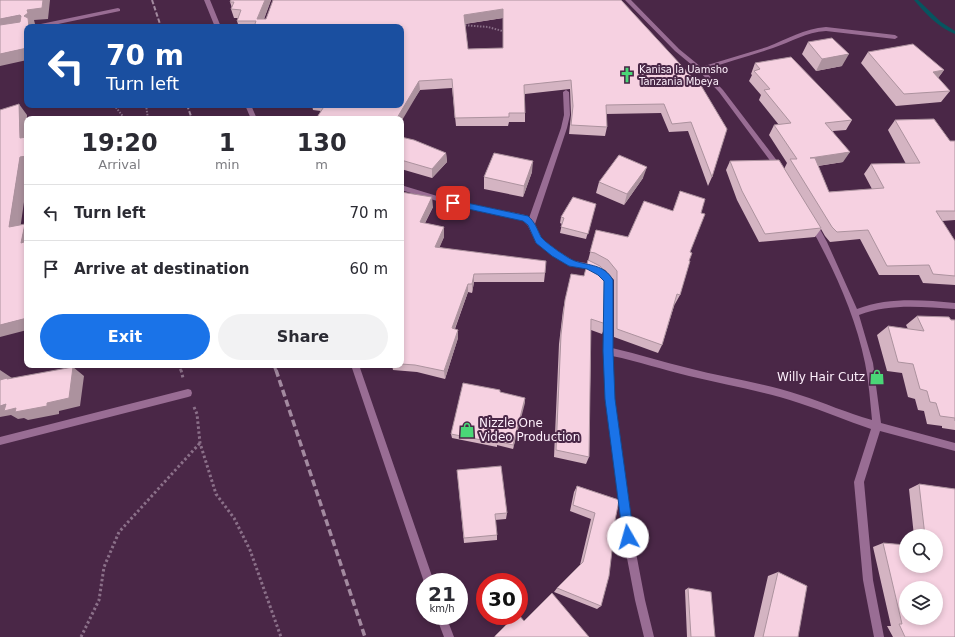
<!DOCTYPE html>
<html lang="en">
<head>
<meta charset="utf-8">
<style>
  body { margin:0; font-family:"DejaVu Sans",sans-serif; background:#f2f2f3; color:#2b2b33; height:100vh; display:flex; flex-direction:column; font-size:15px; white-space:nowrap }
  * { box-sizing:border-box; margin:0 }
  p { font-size:13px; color:#7c7c81 }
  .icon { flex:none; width:22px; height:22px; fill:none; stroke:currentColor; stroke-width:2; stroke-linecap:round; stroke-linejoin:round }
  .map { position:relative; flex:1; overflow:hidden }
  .details { position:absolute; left:24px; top:116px; width:380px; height:252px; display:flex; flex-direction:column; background:#fff; border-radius:8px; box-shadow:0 2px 6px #0003 }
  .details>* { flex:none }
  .top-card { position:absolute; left:24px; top:24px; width:380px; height:84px; border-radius:8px; box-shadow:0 2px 6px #0003; background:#1a4fa0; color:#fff; overflow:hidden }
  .controls { position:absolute; left:899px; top:529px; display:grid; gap:8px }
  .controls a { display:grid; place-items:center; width:44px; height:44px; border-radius:50%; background:#fff; box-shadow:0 2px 6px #0003; font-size:20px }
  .speed { position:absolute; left:416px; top:573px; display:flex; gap:8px; font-size:20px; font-weight:700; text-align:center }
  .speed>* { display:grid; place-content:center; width:52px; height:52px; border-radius:50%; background:#fff; box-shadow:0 2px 6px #0003; line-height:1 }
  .speed small { font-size:10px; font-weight:400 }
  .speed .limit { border:6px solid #d22; background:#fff; color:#111 }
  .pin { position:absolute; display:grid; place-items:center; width:34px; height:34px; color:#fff; margin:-17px; border-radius:8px; box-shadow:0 2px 6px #0006 }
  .me { position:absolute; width:44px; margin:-22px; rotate:353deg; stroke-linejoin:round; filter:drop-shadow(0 0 3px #0008) }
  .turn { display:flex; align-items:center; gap:14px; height:84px; padding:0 16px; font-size:18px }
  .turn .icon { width:52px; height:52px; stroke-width:2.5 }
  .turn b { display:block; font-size:28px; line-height:34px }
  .eta { display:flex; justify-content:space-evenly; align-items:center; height:68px; text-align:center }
  .eta b { font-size:24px; font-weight:600; line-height:28px }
  .action { display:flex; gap:8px; margin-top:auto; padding:8px 16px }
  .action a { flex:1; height:46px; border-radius:24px; background:#1a73e8; color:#fff; font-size:16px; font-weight:600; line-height:46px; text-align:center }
  .action a+a { background:#f2f2f3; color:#2b2b33 }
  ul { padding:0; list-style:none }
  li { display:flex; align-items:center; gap:12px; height:56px; padding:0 16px; border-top:1px solid #e1e1e2 }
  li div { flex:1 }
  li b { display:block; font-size:15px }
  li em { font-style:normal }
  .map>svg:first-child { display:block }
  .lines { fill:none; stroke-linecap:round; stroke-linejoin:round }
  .stream { fill:#07545f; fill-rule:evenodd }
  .path-far2 { stroke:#8b7089; stroke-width:2; stroke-dasharray:1.5 1.5; stroke-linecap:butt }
  .path-far1 { stroke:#8b7089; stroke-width:2.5; stroke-dasharray:2 2; stroke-linecap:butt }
  .path { stroke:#8b7089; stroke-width:3; stroke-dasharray:2.5 2.5; stroke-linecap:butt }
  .street { fill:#996d94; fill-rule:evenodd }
  .rail-far2 { stroke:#a38aa0; stroke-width:2; stroke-dasharray:4.5 2; stroke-linecap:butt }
  .rail-far1 { stroke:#a38aa0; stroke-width:3; stroke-dasharray:5.5 3; stroke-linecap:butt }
  .rail { stroke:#a38aa0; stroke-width:3.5; stroke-dasharray:7 3.5; stroke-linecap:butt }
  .wall { fill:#d4b4c2; fill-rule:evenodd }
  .shaded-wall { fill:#ac929e }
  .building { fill:#f6d1e1; stroke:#ac929e; fill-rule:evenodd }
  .route { fill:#1a73e8; stroke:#114b97 }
  .labels { text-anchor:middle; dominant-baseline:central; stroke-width:4; stroke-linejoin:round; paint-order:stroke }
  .far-poi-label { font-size:10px; fill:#fdeffb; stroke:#4a2747; text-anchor:start }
  .poi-label { font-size:12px; fill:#fdeffb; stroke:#4a2747; text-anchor:end }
</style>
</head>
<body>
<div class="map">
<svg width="955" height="637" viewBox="0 0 955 637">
  <rect width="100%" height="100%" fill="#4a2747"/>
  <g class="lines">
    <path class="stream" d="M914,0H918L941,22L955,31V34C939,28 925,13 914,0Z"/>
    <path class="path-far2" d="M462,25L488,27L506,32
      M114,105L125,119
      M146,105L148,119"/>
    <path class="path-far1" d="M179,365L181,371"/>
    <path class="path" d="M181,370L183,378
      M194,407L197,414L200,443L216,494L234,518L250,550L281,637
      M81,637L99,600L104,567L119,532L200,443"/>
    <path class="street" d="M204,0H210L221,27H215Z
      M625,0H631L679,49L701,67C723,60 745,54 767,47C787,39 804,29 826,27L895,35L898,37L895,39L826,31C806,32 791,42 773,48C750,56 727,62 704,70L723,90L781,166V170H777L719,92L698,70L675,51Z
      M118,8L120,9V11L44,27H33L36,25Z
      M566,90L569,92L570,115L567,128L535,224L542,239L558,251L574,261L592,264L604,271L612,280V348C638,354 663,362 688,368C726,378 764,383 800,395C825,403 847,413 872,420C870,401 869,382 865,363C855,314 833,267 809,224L810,222H816L827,242L857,309C889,297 922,300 955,303V309C923,307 890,303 859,315L873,363L881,423L955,443V451L880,431L864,482L873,580L884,637H874L863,580L854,482L871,429C847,421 824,411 799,403C763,391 726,385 689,376C663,370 638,361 612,356L614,399L633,537L645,600L654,637H644L635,600L623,537L606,399L604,351V281L598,275L588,269L569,266L552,255L536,243L528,226L523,220L447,204L401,190V185L447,199L525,215L529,218L561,128L564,115L563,92Z
      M245,105H251L257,119H251Z
      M351,365H359L434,582H425V585L424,582Z
      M188,389L191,390L192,393L191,396L188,397L0,445V437Z
      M436,616H446L454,637H444Z"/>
    <path class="rail-far2" d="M152,0L161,27
      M187,105L192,119"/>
    <path class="rail-far1" d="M274,365L276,371"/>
    <path class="rail" d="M276,370L365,637"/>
  </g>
  <path class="wall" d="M231,0H271L264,19L621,0L692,77L712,177L708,186L688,131L669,132L661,113L606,114L607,127L605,136L569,134L571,115L570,89L525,94V122H509L508,126H456L452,88L420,90L401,119H316L321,111L313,110L312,105H401V27H239L237,21L238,18H234L231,9L232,8L230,2ZM503,18V48L468,49L465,24Z
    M808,42L842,66L816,71L802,54Z
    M868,52L944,70L938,78L950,91L941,102L896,106L861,63Z
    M755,63L852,120L846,130L833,131L843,162L818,166L829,192L872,189L864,174L871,164H906L888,130L895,120L950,141H955V220L942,221L955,241V285L923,283L919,275H879L860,239L830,242L825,236L821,229L815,237L759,242L737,200L726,170L730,161L784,169L787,163L769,135L774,125H779L759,100L761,95L749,81L752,75L751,74Z
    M401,137L446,153L447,162L432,178L401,169Z
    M532,172L523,197L484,189V177Z
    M643,178L624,205L596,193L599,182Z
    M680,191L701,213L690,252L689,261L680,295L675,304V303L662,345L658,353L614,337V280L605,270L601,268L606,324L602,334L591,330L589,457L586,464L554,457L559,344L563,310L571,274L584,276L596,230L628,237L673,211Z
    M401,192L433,207L425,223L444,227V237L439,247L545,273L544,282H474L472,293L468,292L455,329L458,330V338L445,379L417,372L393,370L392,365H401Z
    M596,204L586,239L560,233L562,224L560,223L561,217Z
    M917,316L955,320V430L942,428V426L927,424L924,411L918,410L915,399L908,397L902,373L887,371L877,335L888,326L908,329L906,325Z
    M500,392L525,398L513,449L497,445V447L452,438L451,434Z
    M457,470L507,513L506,519L495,520L497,535V540L464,543Z
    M919,484L955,489V637H893L887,626H891L873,547L883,543L906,545V566H936V536H914L909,489ZM906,588H936V618H906Z
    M577,486L619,500L611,541L601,606L597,609L554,592L557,588L580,565L591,519L570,511L574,492Z
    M778,572L798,637H754L768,576Z
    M688,588L715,637H687L685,590Z"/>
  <path class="shaded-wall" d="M43,0H50L48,19L34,20L35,24L33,25L34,27H29L24,16L27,10Z
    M265,0H271L261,27L257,19Z
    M503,9V18L464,24V15Z
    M20,15L27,26L0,31V19Z
    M27,48V60L0,66V54Z
    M849,54L842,66L816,71L822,59Z
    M944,70L936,81L933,72Z
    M419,81L420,90L401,122V119H397V118Z
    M19,104L27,115V147L20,138Z
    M850,152L843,162L804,168L810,158Z
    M446,153L447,162L432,178V169Z
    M27,156V181L19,237L9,227L20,157Z
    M533,161L532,172L523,197L524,186Z
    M647,167L643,178L624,205L627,194Z
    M432,197L433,207L421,231L420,222Z
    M25,224L27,226V249L21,243Z
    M444,227V237L436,256L435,247Z
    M474,274V282L472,293V284Z
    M468,284V292L452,336V328Z
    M27,318V330L0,337V325Z
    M458,330V338L445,379L444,371Z
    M73,367L84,376L80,406L59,411V414L28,420L24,418L18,419L11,415L0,417V406L6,404L47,403Z
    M0,370L12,378L0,381Z
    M525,398V403L513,449V445Z"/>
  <path class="building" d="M0,0H43L42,8L27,10L28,13L24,16L28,18L29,27H27V48L0,54V25L20,22L21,16L20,15L0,19Z
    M231,0H265L257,19H266L273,0H621L692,77H696L727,129L712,177L691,122L672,124L664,104L606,105L607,127L571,125L573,106L571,80L524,85L525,113H509V117L455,118L452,79L419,81L397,118H360L363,119H316L325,105H401V27H254L256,21H237L241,10L231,9L234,2H230ZM503,9V48L468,49L464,15Z
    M832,38L849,54L822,59L808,42Z
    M913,44L944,70L933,72L950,91L904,94L868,52Z
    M791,57L852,120L825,123L850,152L810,158H815L829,192L884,188L871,164L920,163L895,120L934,119L950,141H955V211H936L955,241V276L933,274L929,265L887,266L868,230L837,232L832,227L790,159H797L774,125L791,123L764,90L770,89L754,71L760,69L755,63Z
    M19,104L20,138L27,137V156L20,157L9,227L25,224L21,243L27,241V318L0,325V110Z
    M401,137L414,140L446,153L432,169L401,160Z
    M494,153L533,161L524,186L484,177Z
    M619,155L647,167L627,194L599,182Z
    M779,160L821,228L765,234L742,191L730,161Z
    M680,191L705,199L701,213L705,214L690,252L692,253L689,261H690L680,295L677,294L662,345L617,329V271L608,260L595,253L590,252L596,230L628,237L644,201L673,211Z
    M401,192L432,197L420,222L444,227L435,247L546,261L545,273L474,274L472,284H468L452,328L458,330L444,371L415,365L401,364Z
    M573,197L596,204L588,234L561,227L564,218L561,217Z
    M588,260L600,266L605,272L606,324L591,319L589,457L556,450L561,335L565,300L571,274L584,276Z
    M917,316L949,317L951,320H955V421V418L940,416L936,403L930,402L927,391L920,389L913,364L898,362L888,326L924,331Z
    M73,367L69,398L47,403V406L15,412L16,408L4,411L6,404L0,406V380L7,378V379Z
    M463,383L500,390V392L525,398L513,445L497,441V443L451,434Z
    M501,466L507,513L495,514L497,535L464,538L457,470Z
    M919,484L955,489V637H905L899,624H902L883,543L906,545V566H936V536H925ZM906,588H936V618H906Z
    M577,486L619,500L611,541L613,542L609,576L601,606L557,588L583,562L595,513L573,505Z
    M778,572L807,586L798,637H763Z
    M688,588L711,592L715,637H691Z
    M552,593L589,637H495V636L515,616H519V615L524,621Z"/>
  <path class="route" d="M453,200L528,216C535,222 537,229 541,237C545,242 553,247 558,251C563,254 569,259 575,261C589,266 604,264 613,280V351L615,399L634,537L632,541L628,543L624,541L623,537L605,399L603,351L604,281L598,275L587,269L569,266L552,256L536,243L528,225L523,221L450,205L449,203Z"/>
  <defs>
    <g id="church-bare" transform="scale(1.2)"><path d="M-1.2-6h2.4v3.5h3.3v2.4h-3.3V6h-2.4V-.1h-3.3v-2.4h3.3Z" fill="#4ad677" stroke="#4a2747" stroke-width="2.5" paint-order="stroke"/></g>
    <g id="shop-bare" transform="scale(1.2)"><path d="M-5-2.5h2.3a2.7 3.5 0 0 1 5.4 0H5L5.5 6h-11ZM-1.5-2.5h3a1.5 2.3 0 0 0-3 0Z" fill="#4ad677" stroke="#4a2747" stroke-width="2.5" paint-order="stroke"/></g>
  </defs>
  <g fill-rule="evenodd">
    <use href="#church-bare" x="627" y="75"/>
    <use href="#shop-bare" x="877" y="377"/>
    <use href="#shop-bare" x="467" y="430"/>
  </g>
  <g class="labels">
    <g class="far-poi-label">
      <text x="639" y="69">Kanisa la Uamsho<tspan x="639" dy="12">Tanzania Mbeya</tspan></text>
    </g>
    <g class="poi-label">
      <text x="865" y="377">Willy Hair Cutz</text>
      <text x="479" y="423" text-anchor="start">Nizzle One<tspan x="479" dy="14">Video Production</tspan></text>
    </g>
  </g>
</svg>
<div class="controls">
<a><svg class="icon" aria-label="search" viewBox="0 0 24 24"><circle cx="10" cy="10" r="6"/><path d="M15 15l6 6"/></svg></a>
<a><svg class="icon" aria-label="layers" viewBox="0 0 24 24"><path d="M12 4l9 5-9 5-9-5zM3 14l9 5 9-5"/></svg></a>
</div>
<div class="speed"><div>21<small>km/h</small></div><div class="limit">30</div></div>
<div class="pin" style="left:453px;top:203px;background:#d93025"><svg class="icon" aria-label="arrive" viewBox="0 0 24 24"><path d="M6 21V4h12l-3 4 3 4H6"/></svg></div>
<svg class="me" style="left:628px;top:537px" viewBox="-20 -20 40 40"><circle r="19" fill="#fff"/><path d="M0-13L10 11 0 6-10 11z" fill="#1a73e8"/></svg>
<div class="top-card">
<div class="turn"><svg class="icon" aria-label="left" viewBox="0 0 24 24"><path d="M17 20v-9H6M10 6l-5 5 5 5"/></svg><div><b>70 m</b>Turn left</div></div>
</div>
<section class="details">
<div class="eta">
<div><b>19:20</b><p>Arrival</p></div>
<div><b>1</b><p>min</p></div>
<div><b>130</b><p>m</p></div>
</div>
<ul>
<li><svg class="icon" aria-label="left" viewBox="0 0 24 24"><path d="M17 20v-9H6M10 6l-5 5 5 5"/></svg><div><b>Turn left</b></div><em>70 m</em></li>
<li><svg class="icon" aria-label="arrive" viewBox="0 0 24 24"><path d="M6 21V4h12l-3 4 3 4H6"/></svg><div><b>Arrive at destination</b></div><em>60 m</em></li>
</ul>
<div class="action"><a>Exit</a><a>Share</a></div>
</section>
</div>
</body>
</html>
